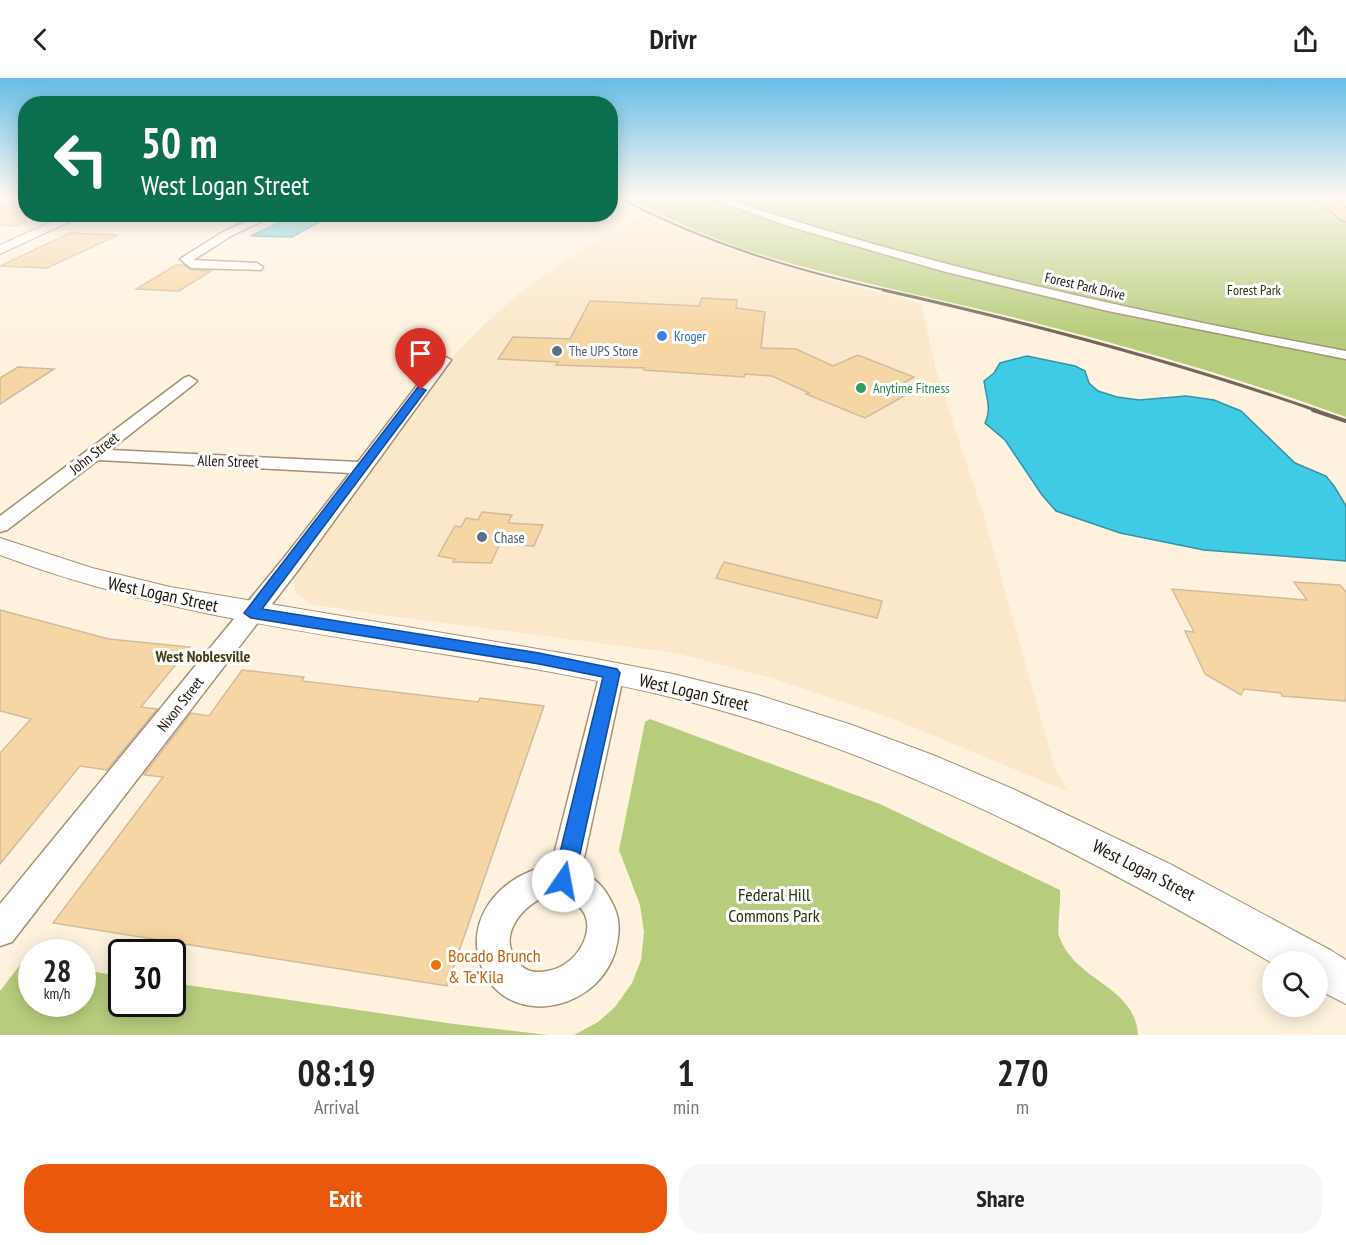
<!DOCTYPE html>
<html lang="en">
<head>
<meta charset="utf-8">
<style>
  body { margin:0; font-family:"PT Sans Narrow",sans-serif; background:#f6f6f6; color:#222; height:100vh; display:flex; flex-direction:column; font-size:22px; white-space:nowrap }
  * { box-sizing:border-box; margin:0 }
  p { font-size:20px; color:#767676 }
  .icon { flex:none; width:33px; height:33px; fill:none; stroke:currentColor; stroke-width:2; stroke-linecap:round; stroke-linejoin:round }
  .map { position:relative; height:957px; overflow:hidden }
  .drawer { display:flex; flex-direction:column; background:#fff; flex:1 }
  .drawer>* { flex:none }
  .banner { position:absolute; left:18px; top:18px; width:600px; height:126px; border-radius:24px; box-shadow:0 3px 15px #0003; background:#0b6e4f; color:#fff; overflow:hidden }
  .fabs { position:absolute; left:1262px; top:873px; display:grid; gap:12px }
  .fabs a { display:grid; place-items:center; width:66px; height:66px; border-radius:50%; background:#fff; box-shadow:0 3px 15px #0003; font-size:30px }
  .speed { position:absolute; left:18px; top:861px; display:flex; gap:12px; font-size:30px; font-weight:700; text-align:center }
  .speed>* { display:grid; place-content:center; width:78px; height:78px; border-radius:50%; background:#fff; box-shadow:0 3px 15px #0003; line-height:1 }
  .speed small { font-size:15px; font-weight:400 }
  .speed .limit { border:3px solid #111; border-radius:9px; background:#fff; color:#111 }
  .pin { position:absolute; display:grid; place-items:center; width:51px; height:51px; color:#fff; margin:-62px -26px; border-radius:50% 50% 50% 0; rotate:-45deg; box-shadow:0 0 6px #0007 }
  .pin .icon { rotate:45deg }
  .me { position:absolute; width:66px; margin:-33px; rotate:12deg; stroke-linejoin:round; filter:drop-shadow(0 0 4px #0008) }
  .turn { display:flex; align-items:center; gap:21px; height:126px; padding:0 24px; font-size:27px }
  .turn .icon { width:78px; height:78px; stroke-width:2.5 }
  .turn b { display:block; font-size:42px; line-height:51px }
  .eta { display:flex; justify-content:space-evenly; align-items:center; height:102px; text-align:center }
  .eta b { font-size:36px; font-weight:700; line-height:42px }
  .action { display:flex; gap:12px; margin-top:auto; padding:12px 24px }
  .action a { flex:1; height:69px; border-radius:24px; background:#ea580c; color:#fff; font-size:24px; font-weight:700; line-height:69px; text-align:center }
  .action a+a { background:#f6f6f6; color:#222 }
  header { display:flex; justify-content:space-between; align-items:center; height:78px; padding:0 24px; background:#fff; font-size:27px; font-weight:700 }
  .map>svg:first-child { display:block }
  .built { fill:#fbe7c9 }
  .green { fill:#b7cd7d }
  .water { fill:#3fcbe6; stroke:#3494a4; stroke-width:1.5 }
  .building { fill:#f7d6a5; stroke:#d0bb9e; stroke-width:1.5 }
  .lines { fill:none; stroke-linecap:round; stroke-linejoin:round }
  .minor-casing { stroke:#a59175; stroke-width:3 }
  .tertiary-casing { stroke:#a59175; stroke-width:2 }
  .primary-casing { stroke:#a17428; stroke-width:3 }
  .minor { fill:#fff; fill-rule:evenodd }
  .tertiary { fill:#fff; fill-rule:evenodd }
  .primary { fill:#f2ca88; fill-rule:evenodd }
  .rail-far2 { stroke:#71685a; stroke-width:2 }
  .rail-far1 { stroke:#71685a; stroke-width:3 }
  .rail { stroke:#71685a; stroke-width:4 }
  .route { fill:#1a73e8; stroke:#114b97; stroke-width:1.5 }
  .shop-dot { fill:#3f7fe0; stroke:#fff; stroke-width:2 }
  .service-dot { fill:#5c6f8a; stroke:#fff; stroke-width:2 }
  .leisure-dot { fill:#2e9e5b; stroke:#fff; stroke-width:2 }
  .food-dot { fill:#e8710a; stroke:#fff; stroke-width:2 }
  .labels { text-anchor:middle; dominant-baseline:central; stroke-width:6; stroke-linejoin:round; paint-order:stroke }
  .far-street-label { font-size:14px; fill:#1c150a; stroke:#fff }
  .far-park-label { font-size:14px; fill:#2b340d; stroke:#fff }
  .far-shop-label { font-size:14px; fill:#366cbe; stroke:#fff; text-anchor:start }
  .far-service-label { font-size:14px; fill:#4e5e75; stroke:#fff; text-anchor:start }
  .far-leisure-label { font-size:14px; fill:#27864d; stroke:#fff; text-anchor:start }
  .street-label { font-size:15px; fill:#1c150a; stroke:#fff }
  .service-label { font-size:15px; fill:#4e5e75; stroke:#fff; text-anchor:start }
  .neighbourhood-label { font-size:16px; font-weight:bold; fill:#443e14; stroke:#fff }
  .near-street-label { font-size:18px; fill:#1c150a; stroke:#fff }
  .near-park-label { font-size:18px; fill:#2b340d; stroke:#fff }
  .near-food-label { font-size:18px; fill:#c56008; stroke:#fff; text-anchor:start }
</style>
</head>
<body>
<header><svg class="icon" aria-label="back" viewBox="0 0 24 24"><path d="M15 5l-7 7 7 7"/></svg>Drivr<svg class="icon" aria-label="share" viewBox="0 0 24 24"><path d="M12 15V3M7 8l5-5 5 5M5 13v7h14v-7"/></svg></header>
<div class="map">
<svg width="1346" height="957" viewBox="0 0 1346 957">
  <rect width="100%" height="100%" fill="#fef2df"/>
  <path class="built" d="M644,137L707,164L744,176L831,202L921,225L936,292L985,442L1056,694L1069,714L891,640L772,600L676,575L368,535L310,526L296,516L293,503L297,487L443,288L485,246L525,210L578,174Z"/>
  <path class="green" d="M627,121H1325L1346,140V339C1237,299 1124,267 1012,239C922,217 831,199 743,171C703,157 665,139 627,121Z
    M650,641L880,726L1060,812C1061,823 1057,852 1059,858C1075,904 1135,907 1138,957H574L598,944L615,929L632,905L641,882L644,854L640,827L619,772L645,644Z
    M23,883L31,885L32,926H82L83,892L121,898L122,926H172L173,905L454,946L548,957H0V913Z"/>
  <path class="water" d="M296,137H326L321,143L292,159L251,158Z
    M1027,278L1075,288L1085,293L1089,305L1098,313L1117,319L1139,322L1186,318L1214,322L1241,333L1295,385L1326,398L1334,408L1346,428V483L1204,472L1120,455L1056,433L1042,417L1005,362L985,345C992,331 986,318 984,303L994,295L1000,285Z"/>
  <path class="building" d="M0,126L26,127V144L16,148L0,147Z
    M70,155L118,157L47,190L0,188Z
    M176,187H184L191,192L211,193L179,213L136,211Z
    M702,220L737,222L736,230L765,234L761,270L796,271L833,288L858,277L914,299L891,312L904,318L865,340L806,316L809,315L772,298L745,296L744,299L644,292L645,290L556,287L558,284L498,281L513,259L570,261L590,223L699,228Z
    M18,289L54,291L0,326V300Z
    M482,434L512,437L508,445L543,447L534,468L500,466L491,485L453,484L455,481L438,478L455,448L461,449L466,440L478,442Z
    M724,484L882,523L877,540L716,500Z
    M1294,504L1340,507L1346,514V623L1282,618L1281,615L1244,611L1241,617L1205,596L1185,553L1194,554L1172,511L1307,522Z
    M0,532L109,561L190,569L141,629L157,631L107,692L80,688L0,786V675L31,641L0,633Z
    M242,592L304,599L302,603L478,624L480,620L544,628L447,908L53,845L163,699L144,697L191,635L209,638Z"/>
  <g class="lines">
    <g class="minor-casing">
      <path id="minor" d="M713,121H726C929,188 1136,234 1346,273V281L1108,233L946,194L791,149Z
        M262,136H277L231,158L193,182L257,185L263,189L261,192L191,190L180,181L223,154Z
        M444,278L451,282L299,491L12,864L0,868V826L283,481L350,395L98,382L7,452L0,454V438L184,300L189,298L197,303L194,306L110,372L358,384L439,279Z
        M612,586L621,588L624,595L581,794C598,801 607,813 614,829C621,844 619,858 615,874C594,940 493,952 478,876C471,839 497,807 529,794C536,791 544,787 551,788L600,595L603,588ZM548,817C554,818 561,819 566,821C607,835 582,888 548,893C536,895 527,895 519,885C495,859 522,827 548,817Z"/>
    </g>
    <g class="tertiary-casing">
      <path id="tertiary" d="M69,136H86L0,176V167Z
        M0,460L92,490L170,509L591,580L673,596L758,617L852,647L933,677L1013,711L1170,786L1332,873L1346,882V926L1317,911V884H1272V885C1082,775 889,673 674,620C451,565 216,559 0,477Z"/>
    </g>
    <g class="primary-casing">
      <path id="primary" d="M1318,121H1335L1346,130V143L1340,141Z"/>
    </g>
    <use href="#minor" class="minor"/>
    <use href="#tertiary" class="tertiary"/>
    <use href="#primary" class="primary"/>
    <path class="rail-far2" d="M621,121C708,166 794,192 889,213"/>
    <path class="rail-far1" d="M883,212C1030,245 1175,283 1318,333"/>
    <path class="rail" d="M1313,332L1346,343"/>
  </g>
  <linearGradient id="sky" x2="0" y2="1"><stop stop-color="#64bde7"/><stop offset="0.47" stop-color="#fff9f1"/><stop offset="1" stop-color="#fff9f1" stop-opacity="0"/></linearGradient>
  <rect width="1346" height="255" fill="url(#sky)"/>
  <path class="route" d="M418,309L426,312L262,531L539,575L617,591L620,595L574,803L571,810L563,812L556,810L553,803L603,599L539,586L251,540L244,535Z"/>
  <circle class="shop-dot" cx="662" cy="258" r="6"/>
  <g class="service-dot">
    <circle cx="557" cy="273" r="6"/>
    <circle cx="482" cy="459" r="6"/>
  </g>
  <circle class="leisure-dot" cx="861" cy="310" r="6"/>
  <circle class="food-dot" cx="436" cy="887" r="6"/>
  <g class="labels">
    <g class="far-street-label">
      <text transform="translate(1085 208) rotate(13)">Forest Park Drive</text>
    </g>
    <g class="far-park-label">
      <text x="1254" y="212">Forest Park</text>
    </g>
    <g class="far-shop-label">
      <text x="674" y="258">Kroger</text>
    </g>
    <g class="far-service-label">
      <text x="569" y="273">The UPS Store</text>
    </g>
    <g class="far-leisure-label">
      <text x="873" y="310">Anytime Fitness</text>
    </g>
    <g class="street-label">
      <text transform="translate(94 375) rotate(-38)">John Street</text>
      <text transform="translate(228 383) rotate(2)">Allen Street</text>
      <text transform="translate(180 626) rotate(-52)">Nixon Street</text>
    </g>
    <g class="service-label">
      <text x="494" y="459">Chase</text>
    </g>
    <g class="neighbourhood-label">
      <text x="203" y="578">West Noblesville</text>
    </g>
    <g class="near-street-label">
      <text transform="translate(163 516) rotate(12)">West Logan Street</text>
      <text transform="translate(694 614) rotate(13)">West Logan Street</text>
      <text transform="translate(1144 792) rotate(27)">West Logan Street</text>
    </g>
    <g class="near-park-label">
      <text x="774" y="816">Federal Hill<tspan x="774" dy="21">Commons Park</tspan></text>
    </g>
    <g class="near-food-label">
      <text x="448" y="877">Bocado Brunch<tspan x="448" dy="21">&amp; Te’Kila</tspan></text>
    </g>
  </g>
</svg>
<div class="fabs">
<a><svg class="icon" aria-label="search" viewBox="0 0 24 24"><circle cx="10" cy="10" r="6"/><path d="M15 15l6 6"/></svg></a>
</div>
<div class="speed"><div>28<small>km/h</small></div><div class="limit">30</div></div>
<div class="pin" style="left:421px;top:312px;background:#d93025"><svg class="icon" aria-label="arrive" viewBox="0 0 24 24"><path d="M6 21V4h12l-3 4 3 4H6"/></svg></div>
<svg class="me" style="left:563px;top:803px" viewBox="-20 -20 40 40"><circle r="19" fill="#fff"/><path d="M0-13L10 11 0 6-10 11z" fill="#1a73e8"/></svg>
<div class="banner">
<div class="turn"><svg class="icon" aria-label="left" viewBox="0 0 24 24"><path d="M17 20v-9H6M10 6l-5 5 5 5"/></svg><div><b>50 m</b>West Logan Street</div></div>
</div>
</div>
<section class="drawer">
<div class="eta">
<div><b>08:19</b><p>Arrival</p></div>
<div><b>1</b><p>min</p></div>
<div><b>270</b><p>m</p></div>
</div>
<div class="action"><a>Exit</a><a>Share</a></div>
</section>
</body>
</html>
